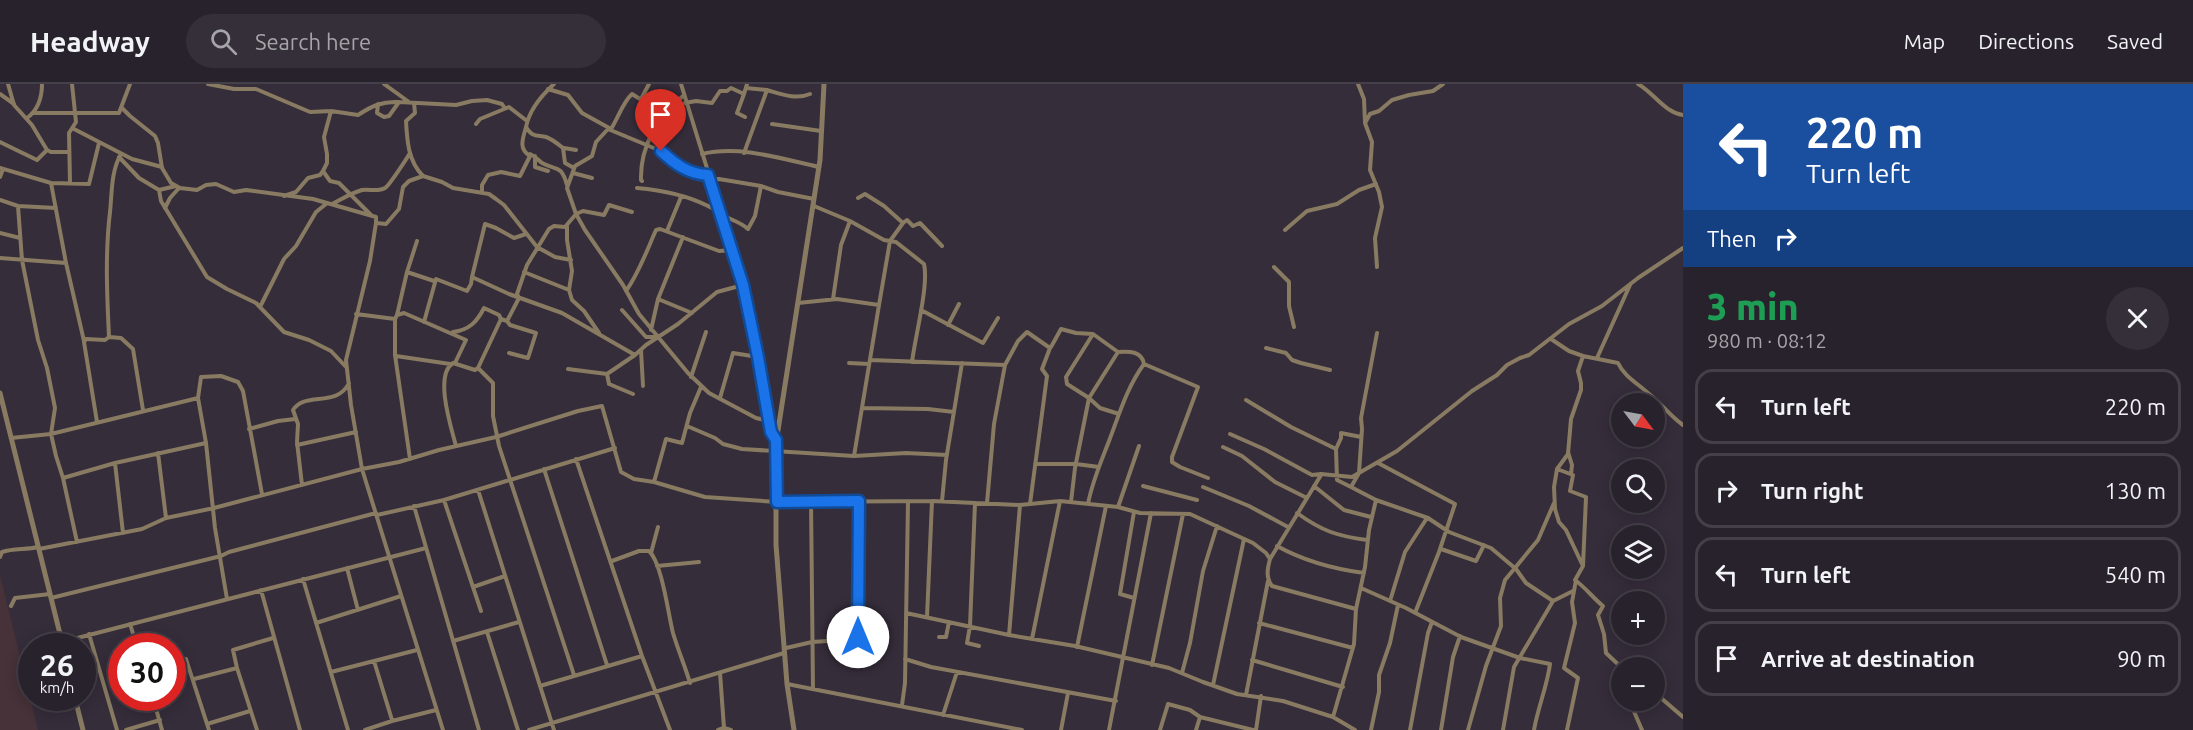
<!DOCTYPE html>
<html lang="en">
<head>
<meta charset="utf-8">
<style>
  body { margin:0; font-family:Ubuntu,sans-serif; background:#342f38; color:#f1f3f6; height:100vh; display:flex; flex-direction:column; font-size:22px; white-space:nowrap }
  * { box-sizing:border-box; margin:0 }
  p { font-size:20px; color:#a5a4a9 }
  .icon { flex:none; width:33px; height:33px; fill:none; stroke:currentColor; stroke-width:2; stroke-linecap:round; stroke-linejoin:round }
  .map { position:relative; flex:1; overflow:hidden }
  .panel { display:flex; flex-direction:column; background:#28222c; width:510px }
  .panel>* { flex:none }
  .guide { background:#1a4fa0; color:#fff; overflow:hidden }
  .needle { width:39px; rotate:122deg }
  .tools { position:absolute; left:1611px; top:309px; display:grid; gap:12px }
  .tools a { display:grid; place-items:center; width:54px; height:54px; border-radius:50%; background:#28222c; box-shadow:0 3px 15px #0003,0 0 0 2px #443f48; font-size:30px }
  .speed { position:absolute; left:18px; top:549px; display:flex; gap:12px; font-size:30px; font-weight:700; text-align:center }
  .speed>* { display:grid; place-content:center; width:78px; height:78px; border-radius:50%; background:#28222c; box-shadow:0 3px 15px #0003,0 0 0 2px #443f48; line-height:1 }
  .speed small { font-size:15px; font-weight:400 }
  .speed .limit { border:9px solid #d22; background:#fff; color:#111 }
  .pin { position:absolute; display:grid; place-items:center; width:51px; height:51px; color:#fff; margin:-62px -26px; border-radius:50% 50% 50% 0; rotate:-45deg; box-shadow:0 0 6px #0007 }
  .pin .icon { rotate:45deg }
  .me { position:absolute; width:66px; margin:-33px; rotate:0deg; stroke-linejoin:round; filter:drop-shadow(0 0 4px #0008) }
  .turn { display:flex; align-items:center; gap:21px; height:126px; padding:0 24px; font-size:27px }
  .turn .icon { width:78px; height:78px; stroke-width:2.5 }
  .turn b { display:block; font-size:42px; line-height:51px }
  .then { display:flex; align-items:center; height:57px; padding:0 24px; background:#0003; gap:12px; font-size:22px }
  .round { display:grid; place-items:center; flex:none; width:63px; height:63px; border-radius:32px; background:#342f38 }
  .summary { display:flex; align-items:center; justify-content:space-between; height:102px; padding:0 24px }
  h1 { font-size:36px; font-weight:800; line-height:45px; color:#1e9e55 }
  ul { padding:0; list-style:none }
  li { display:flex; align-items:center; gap:18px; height:75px; margin:0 12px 9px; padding:0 12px; border:3px solid #443f48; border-radius:18px }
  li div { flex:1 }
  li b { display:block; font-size:22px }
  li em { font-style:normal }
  header { display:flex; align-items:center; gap:36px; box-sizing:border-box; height:84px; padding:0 30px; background:#28222c; border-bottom:2px solid #443f48 }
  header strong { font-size:28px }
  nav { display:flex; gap:33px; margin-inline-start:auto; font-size:21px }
  .search { width:420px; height:54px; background:#342f38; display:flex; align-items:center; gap:15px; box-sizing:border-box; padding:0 21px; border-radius:33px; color:#a5a4a9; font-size:22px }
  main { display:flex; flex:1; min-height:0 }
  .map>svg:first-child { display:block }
  .education { fill:#463238 }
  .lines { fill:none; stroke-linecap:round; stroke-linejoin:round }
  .minor { stroke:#887b62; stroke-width:4 }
  .tertiary { stroke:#887b62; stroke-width:5 }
  .route-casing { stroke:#114b97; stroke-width:15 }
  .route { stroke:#1a73e8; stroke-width:10 }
</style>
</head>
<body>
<header>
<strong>Headway</strong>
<div class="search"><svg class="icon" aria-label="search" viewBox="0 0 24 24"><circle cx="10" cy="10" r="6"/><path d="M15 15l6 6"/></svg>Search here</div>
<nav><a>Map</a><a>Directions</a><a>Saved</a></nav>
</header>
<main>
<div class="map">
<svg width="1683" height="646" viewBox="0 0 1683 646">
  <rect width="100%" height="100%" fill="#352d3a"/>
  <path class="education" d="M0,491L38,646H0Z"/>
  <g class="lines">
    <path class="minor" d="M8,0L14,21L32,41L47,66L51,68H69
      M208,0L234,5H256L310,28L331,27L358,31C372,22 382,17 399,18
      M384,0L409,18
      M554,0C542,11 529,27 526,43C532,53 536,51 546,53C552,55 558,60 563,64L565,79L574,84
      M681,0L743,201L767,316L769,337L771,348L776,355
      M1358,0L1364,15L1365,39
      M1638,0C1654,9 1664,28 1683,31
      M548,5L568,11L582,29L611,45C618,34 623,18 632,10L648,20L645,36L657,41
      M767,6C781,10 796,16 810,10
      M0,10L14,20
      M744,10L737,29L745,33
      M641,15L649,0
      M414,19L415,29L406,37C407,56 408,77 423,92
      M685,19L696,17L712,19L720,7H727L731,4L744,10L747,0
      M378,20L377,29L384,33L389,32L399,18L456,21L472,17L487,16L502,20L504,23
      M122,24L130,32L155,52L158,59L162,84L171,99L180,104L197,106L206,101L216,100L234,108L246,106L313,115L376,133V139L386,140L399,125L403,103L409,97L423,92L442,98L453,104L489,110L496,115L504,121L537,163L555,173L571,176
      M33,29H119L130,0
      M27,34C38,26 42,13 42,0
      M476,40L480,35L509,23L527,37
      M772,40L821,47
      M526,43C523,54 518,65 530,72V70C535,72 538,76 542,79C557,87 561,80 567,101
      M74,45L132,75L162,83
      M0,58L37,76L47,66
      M564,64L576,66
      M744,69L767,6L746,4
      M702,70C740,61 782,75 819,83
      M535,72V83L548,87
      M119,73L139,94L159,106L161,117L207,193L227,205L256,219L284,248L309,256L331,267L347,284
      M0,84L51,99L89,100L99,59
      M323,87L330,97L339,99L371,131
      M573,89L592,94
      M708,91L695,90L686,86L661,67L608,45L596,58L592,72L575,82L567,104L576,130L585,146L623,201L639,230L688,289L709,309L756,334L769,337
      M0,93L3,85
      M710,96L719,95L761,102
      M642,97L641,96C640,64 657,32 683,12
      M51,99L66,179L84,257
      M70,99L69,49L76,38L72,0
      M637,104C661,106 686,111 708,122C714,124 718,129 724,132C732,136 742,139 748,145L755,132L761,102L778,108L814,115
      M159,106L176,102
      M482,109V101L488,91L501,88L520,92L530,72
      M284,112L296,108L308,94L320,91L323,87L327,79V70L324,53L331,27
      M858,114L865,110L884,122L903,139L890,157L879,221
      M0,116L18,122L56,124
      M332,120C342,115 351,109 362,106C370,105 379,108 385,104C389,102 407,74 410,69
      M18,122L22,176L38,256L47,284L55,324L51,350L56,372L63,394L77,458
      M814,122L850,137L884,156L896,158L924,180C929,201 915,253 912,278
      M165,124L170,114L179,104
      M376,139L370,177L346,276L351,321L362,385L443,646
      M903,139L907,136L913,142L920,139L942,162
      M567,141V156L572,187L569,206L572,216L584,227L599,249
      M1285,146L1307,127L1337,120L1359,106L1376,100
      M667,147L681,113
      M0,149L20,154
      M526,150L514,154L496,144L485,140L472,193L509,210L562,229L635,271
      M0,174L66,179
      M1274,183L1289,198V222L1294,243
      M1377,183L1375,154L1382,123L1379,108L1370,86L1372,58L1365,39L1370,30L1379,27L1392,16L1409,11L1433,7L1443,0
      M407,188L417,157
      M524,188L569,206
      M626,207C639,189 647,166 656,146L660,145L719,167L732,166
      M658,215L692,229
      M833,215L841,161L850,137
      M798,219L837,215L879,221L854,372
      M260,223L284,175L296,162L316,128L326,120
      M622,226L646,253H656
      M921,226L983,259L998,234
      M356,230L395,235V271L410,375
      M397,231L407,188L434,197
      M395,235L397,231L404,229L466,256L455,279
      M507,237L510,241L536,249L528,274L509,269
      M424,238L436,195L467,207L471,200L472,193
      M948,241L959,220
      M651,246L658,215L683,153
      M453,248C469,246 477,238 484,224L499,231L501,235
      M109,253C107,211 105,170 110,128C112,109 111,87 121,70
      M1551,255L1569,267L1583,272L1618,279C1624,292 1637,299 1648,309C1661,319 1669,331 1683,341
      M1051,263L1061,245L1076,249L1093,250L1118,268L1089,314L1100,324L1119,330
      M1266,264L1286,269L1292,276L1301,279L1330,286
      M641,266L643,302
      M1118,268C1129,267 1142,267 1144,280
      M396,272L450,280
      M1597,274L1630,201
      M870,276L1005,281L994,340L987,419
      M849,279L869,280
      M1005,281L1018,257L1027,248L1050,264L1042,285L1047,292L1030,420
      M568,285L607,290L635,271L646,261L678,240L717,208L743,201
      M607,290L609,300L633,310
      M691,293L706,248
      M198,314L206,359L215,444L227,515
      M720,314L733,269L758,273
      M1246,316L1291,343L1336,365
      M862,324L928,325L954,328
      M97,338L84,258L86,255L105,256L109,253L121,254L133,265L143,326
      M687,342L715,354L723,360L742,365L854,372L906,369L947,371
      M249,345L278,337L295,335
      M1230,350L1264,365L1312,391L1321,390L1352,393L1397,367L1472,307L1497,291L1507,281L1520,274L1529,271L1569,240L1602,222L1638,194L1683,164
      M11,354L51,350L198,314L201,293L221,292L238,298L243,307L262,410
      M297,361L356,348
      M456,362C451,343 434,291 453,279L475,286L478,284
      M1223,363L1242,372L1275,398L1307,414
      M1568,368L1572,381L1571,390
      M158,369L166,434
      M576,375L642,572L670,646
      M115,379L123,449
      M1378,379L1455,420L1439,468L1415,529
      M1035,380H1076L1099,383
      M544,385L607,581
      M1557,385L1573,391L1570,407L1586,413L1583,482L1575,496C1586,504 1593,514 1603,522L1598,531L1604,550L1606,569L1622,584
      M63,394L115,379L206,359
      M654,398L666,355L682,359L690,329L701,303
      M302,401L297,358L298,340L293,326C305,307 337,324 349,299
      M1143,402L1197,416
      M1314,402L1344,426L1371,433
      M1203,403L1249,422L1288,443
      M1351,403L1337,396L1336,365L1341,354V349L1361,353
      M478,406L554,646
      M444,416L481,527
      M1376,416L1428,434L1449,448L1491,464L1516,485L1526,499L1553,517
      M811,417L813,605
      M942,417L946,376L962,279
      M1071,418L1075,384L1089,314L1067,300L1066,293L1093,250
      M975,419L970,542L967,559L979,562
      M1088,420C1092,398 1101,378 1109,357C1119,331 1127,303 1144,280L1198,303L1172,373V378L1180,383L1208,394
      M414,422L479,646
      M1118,423L1139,362
      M1297,429C1322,447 1337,452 1367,456
      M377,431L444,416L615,364
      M1277,462C1304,477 1334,485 1364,489
      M39,465L142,445L166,434L214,424L362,385L399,378L439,366L496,353L578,327L602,322L621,388L634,395L654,398L705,413L777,418L932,417L1020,421L1060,417L1118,423L1140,429L1190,430L1253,459L1266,469L1270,475C1267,486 1266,494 1272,502L1356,525L1354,560L1333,633L1355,646
      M1441,465L1476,477L1484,461
      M651,469L658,443
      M0,473L2,468C14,464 26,466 38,463
      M1270,475L1321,391
      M612,477L639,467H649C662,479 668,529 673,549C678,566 685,582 690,599
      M1582,480L1566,446L1559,438L1555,425L1554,403L1557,385L1568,370L1571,335L1581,306V299L1578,287L1583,272
      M657,482L699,478
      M347,484L358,526
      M303,495L348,646
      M473,503L505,492
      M1361,504L1406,524L1461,553L1520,574L1550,580C1547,603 1538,623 1534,646
      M261,506L300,646
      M51,514L221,472L229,468L376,429
      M1134,514L1120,510L1134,428
      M1390,517L1405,468L1427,434
      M11,522L15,514L50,510
      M1356,525L1365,483L1369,446L1376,416L1351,403L1359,389L1362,345L1361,334L1377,249
      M906,529L1009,551L1075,562L1169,584L1203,598L1237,610L1283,617L1333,633
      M927,533L932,417
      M316,539L401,512
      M1259,539L1353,564
      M130,540L137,562
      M487,548L518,646
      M89,550L117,646
      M1009,551L1020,421
      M939,553H946L949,538
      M1032,555L1060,417
      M453,557L519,538
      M62,558L426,464
      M1077,563L1106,422
      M786,564L812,558L857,555L858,553L859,417
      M905,575L931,583L1116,617
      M1252,576L1343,603
      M374,577L392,636
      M172,578L186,575L209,646
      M1152,581L1183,430
      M1618,582L1622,593
      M237,584L257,646
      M331,588L417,566
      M720,589L724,644
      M1182,589L1190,559L1203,487L1217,442
      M574,591L499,362L493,332V299L478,284L501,235L507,237L519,214L517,210L527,181L549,145L554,142L565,143L576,130L583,127L604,131L609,121L632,128
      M194,595L237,584L233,566L273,554
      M787,600L1022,646
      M1213,601L1244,455
      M540,602L642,572
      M1654,608L1683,633
      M1246,611L1268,497
      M153,614L162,646
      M1629,616L1642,646
      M902,621L905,599L908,418
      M943,631L957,588
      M207,640L250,627
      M126,646L160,636
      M365,646L392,637L436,626
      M529,646L784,569
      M718,646L724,644L731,646
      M1061,646L1068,609
      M1109,646L1151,429
      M1160,646L1168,620L1190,626L1200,633L1253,646
      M1196,646L1200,633
      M1256,646L1261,612
      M1371,646L1379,608V591L1390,559L1398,521
      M1410,646L1428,549L1432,538
      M1441,646L1453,573L1460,552
      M1468,646L1486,582L1501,542L1500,514L1505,496L1538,456L1554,419
      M1503,646L1514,583L1553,517L1573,507
      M1567,646L1578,594L1564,584L1575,539L1572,518L1576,496"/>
    <path class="tertiary" d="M0,309L63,562
      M75,614L83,646
      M794,646L787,600L776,461V359L820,76L824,0"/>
  </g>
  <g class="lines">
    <g class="route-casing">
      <path id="route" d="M661,67C675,80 688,90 708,91L743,201L758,273L769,337L771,348L776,356L777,418L859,417L858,553"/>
    </g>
    <use href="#route" class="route"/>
  </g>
</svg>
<div class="tools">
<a><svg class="needle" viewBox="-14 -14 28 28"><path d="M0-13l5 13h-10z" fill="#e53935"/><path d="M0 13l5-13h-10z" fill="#a5a4a9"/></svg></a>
<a><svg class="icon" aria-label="search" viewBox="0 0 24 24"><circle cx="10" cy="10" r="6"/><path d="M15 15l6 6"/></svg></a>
<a><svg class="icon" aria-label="layers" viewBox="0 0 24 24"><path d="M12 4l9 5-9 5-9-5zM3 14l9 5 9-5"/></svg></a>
<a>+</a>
<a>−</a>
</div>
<div class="speed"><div>26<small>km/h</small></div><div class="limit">30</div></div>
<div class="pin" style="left:661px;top:67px;background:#d93025"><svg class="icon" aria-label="arrive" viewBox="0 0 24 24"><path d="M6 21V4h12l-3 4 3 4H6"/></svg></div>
<svg class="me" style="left:858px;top:553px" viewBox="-20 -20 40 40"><circle r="19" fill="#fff"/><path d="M0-13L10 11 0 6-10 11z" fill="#1a73e8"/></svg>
</div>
<section class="panel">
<div class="guide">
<div class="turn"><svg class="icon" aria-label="left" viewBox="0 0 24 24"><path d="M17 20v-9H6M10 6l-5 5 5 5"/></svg><div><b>220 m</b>Turn left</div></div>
<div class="then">Then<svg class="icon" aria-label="right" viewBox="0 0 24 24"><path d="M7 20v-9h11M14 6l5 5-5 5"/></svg></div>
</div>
<div class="summary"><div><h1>3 min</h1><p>980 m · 08:12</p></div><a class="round"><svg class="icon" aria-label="close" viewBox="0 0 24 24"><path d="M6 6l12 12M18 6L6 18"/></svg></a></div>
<ul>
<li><svg class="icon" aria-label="left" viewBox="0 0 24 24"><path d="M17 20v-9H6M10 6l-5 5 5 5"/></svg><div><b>Turn left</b></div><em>220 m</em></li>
<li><svg class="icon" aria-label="right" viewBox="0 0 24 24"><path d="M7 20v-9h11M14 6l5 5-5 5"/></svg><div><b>Turn right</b></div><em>130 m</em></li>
<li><svg class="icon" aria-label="left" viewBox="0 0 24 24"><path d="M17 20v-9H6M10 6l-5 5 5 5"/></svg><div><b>Turn left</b></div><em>540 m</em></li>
<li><svg class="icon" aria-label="arrive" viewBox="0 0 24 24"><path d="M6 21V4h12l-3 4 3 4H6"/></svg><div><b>Arrive at destination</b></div><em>90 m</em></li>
</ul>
</section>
</main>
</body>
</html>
